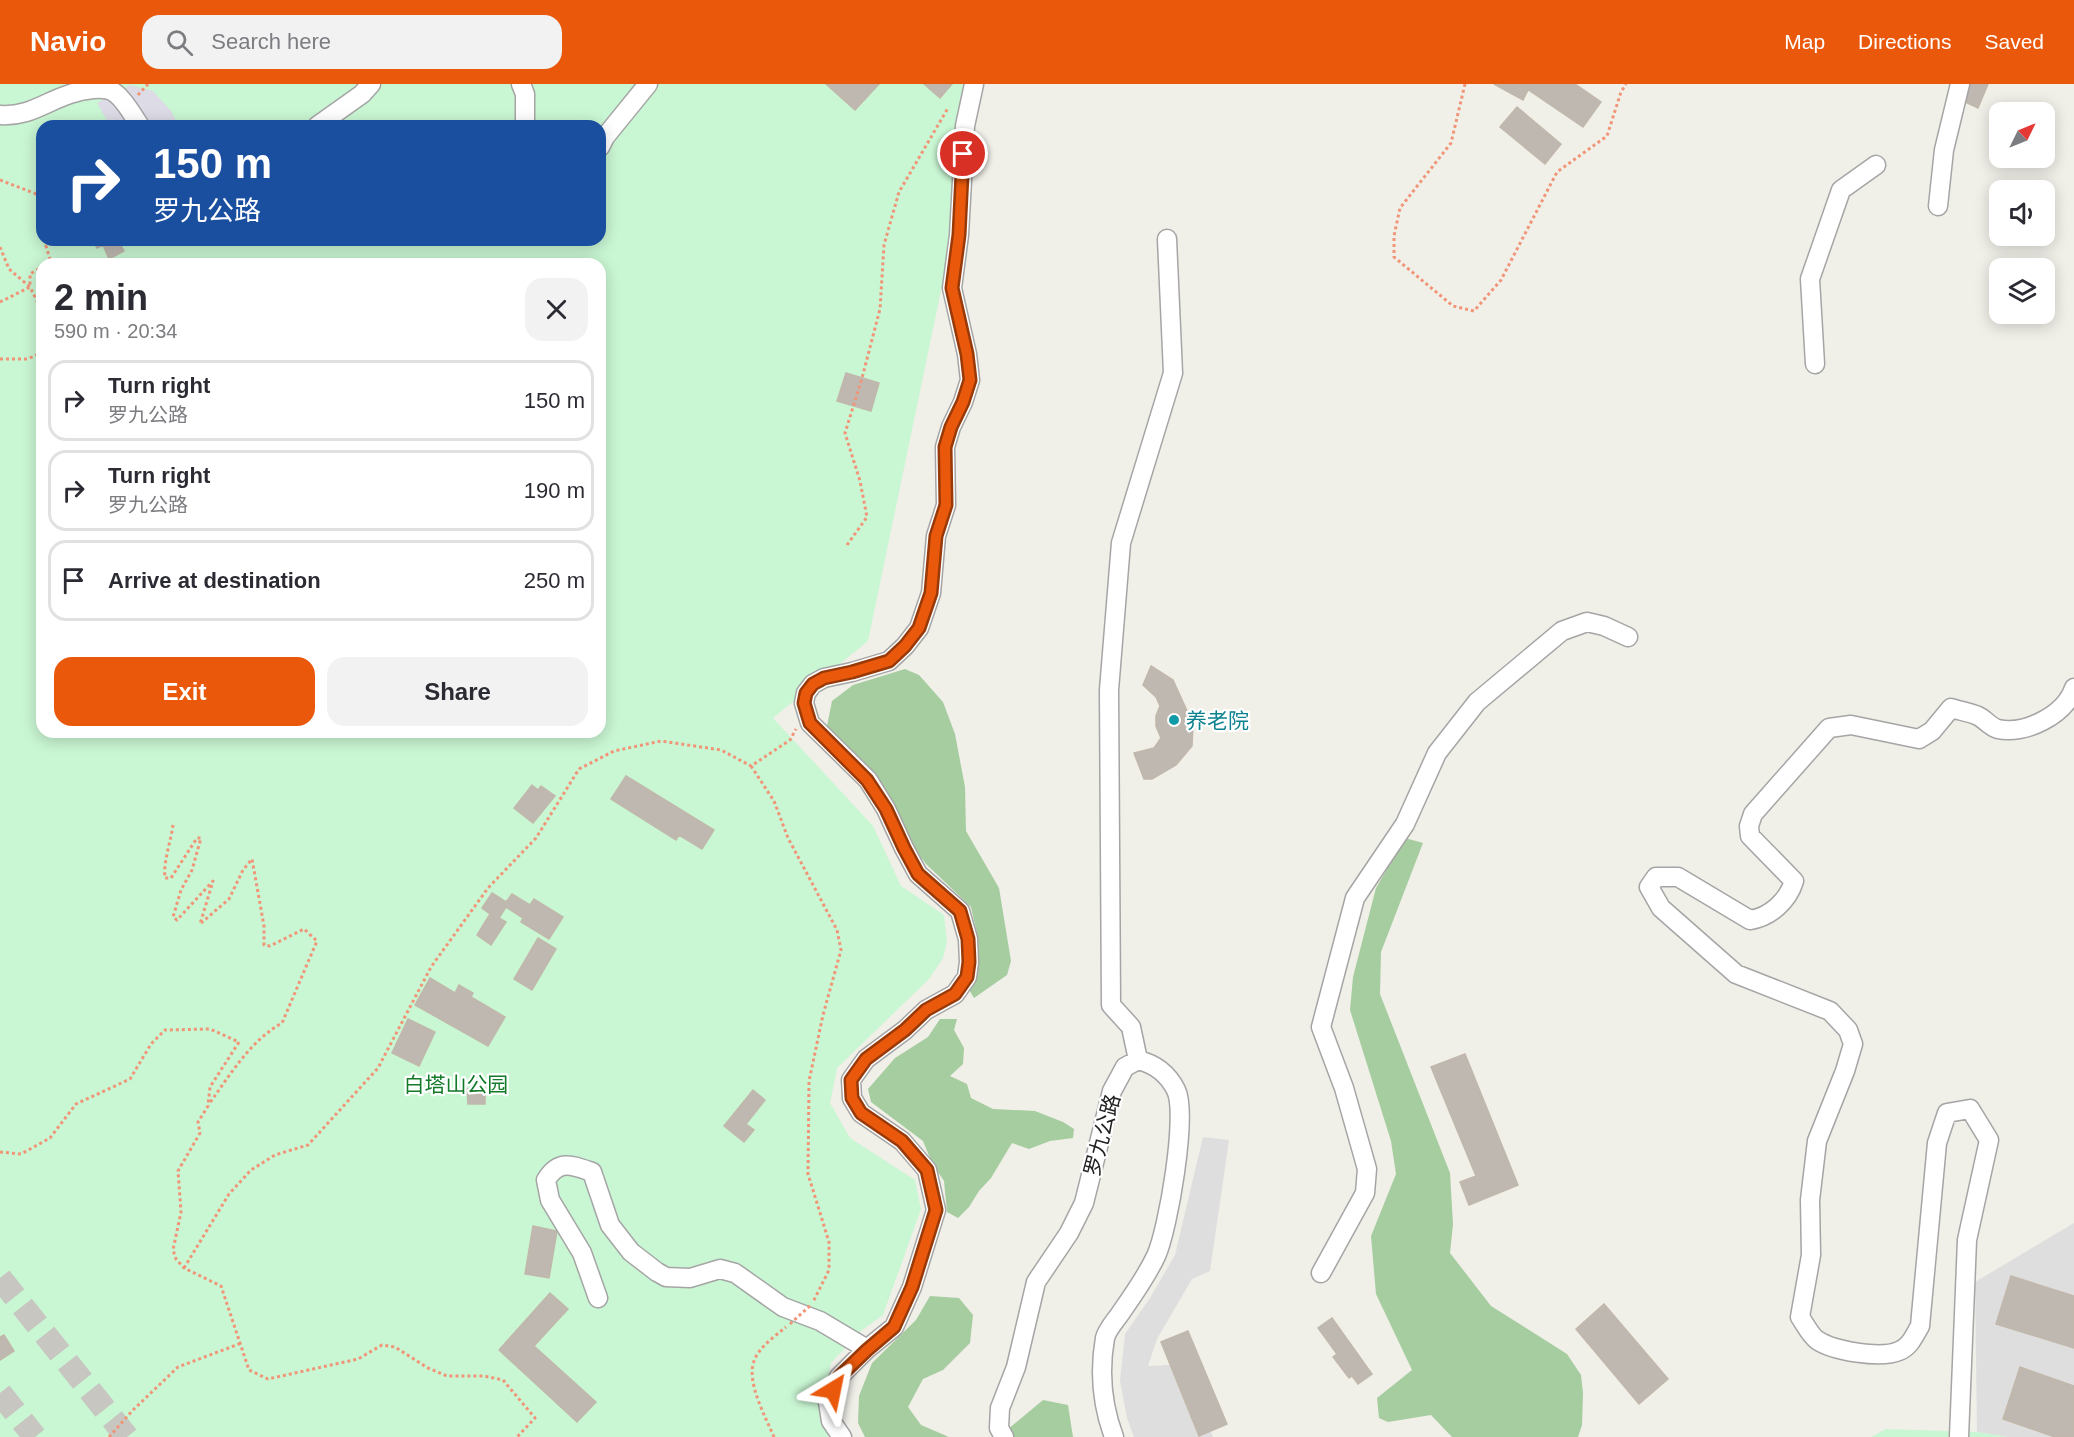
<!DOCTYPE html>
<html lang="en">
<head>
<meta charset="utf-8">
<style>
  body { margin:0; font-family:Helvetica,"Noto Sans SC",sans-serif; background:#f2f2f3; color:#2b2b33; height:100vh; display:flex; flex-direction:column; font-size:22px; white-space:nowrap }
  * { box-sizing:border-box; margin:0 }
  p { font-size:20px; color:#7c7c81 }
  .icon { flex:none; width:33px; height:33px; fill:none; stroke:currentColor; stroke-width:2; stroke-linecap:round; stroke-linejoin:round }
  .map { position:relative; flex:1; overflow:hidden }
  .details { position:absolute; left:36px; top:174px; width:570px; height:480px; display:flex; flex-direction:column; background:#fff; border-radius:18px; box-shadow:0 3px 15px #0003 }
  .details>* { flex:none }
  .guide { position:absolute; left:36px; top:36px; width:570px; height:126px; border-radius:18px; box-shadow:0 3px 15px #0003; background:#1a4fa0; color:#fff; overflow:hidden }
  .needle { width:39px; rotate:47deg }
  .fabs { position:absolute; left:1989px; top:18px; display:grid; gap:12px }
  .fabs a { display:grid; place-items:center; width:66px; height:66px; border-radius:12px; background:#fff; box-shadow:0 3px 15px #0003; font-size:30px }
  .pin { position:absolute; display:grid; place-items:center; width:51px; height:51px; color:#fff; margin:-26px; border:3px solid #fff; border-radius:50%; box-shadow:0 2px 6px #0007 }
  .me { position:absolute; width:66px; margin:-33px; rotate:35deg; stroke-linejoin:round; filter:drop-shadow(0 0 4px #0008) }
  .turn { display:flex; align-items:center; gap:21px; height:126px; padding:0 18px; font-size:27px }
  .turn .icon { width:78px; height:78px; stroke-width:2.5 }
  .turn b { display:block; font-size:42px; line-height:51px }
  .round { display:grid; place-items:center; flex:none; width:63px; height:63px; border-radius:18px; background:#f2f2f3 }
  .headline { display:flex; align-items:center; justify-content:space-between; height:102px; padding:0 18px }
  h1 { font-size:36px; font-weight:800; line-height:45px }
  .cta { display:flex; gap:12px; margin-top:auto; padding:12px 18px }
  .cta a { flex:1; height:69px; border-radius:18px; background:#ea580c; color:#fff; font-size:24px; font-weight:800; line-height:69px; text-align:center }
  .cta a+a { background:#f2f2f3; color:#2b2b33 }
  ul { padding:0; list-style:none }
  li { display:flex; align-items:center; gap:18px; height:81px; margin:0 12px 9px; padding:0 6px; border:3px solid #e1e1e2; border-radius:18px }
  li div { flex:1 }
  li b { display:block; font-size:22px }
  li em { font-style:normal }
  header { display:flex; align-items:center; gap:36px; box-sizing:border-box; height:84px; padding:0 30px; background:#ea580c; color:#fff }
  header strong { font-size:28px }
  nav { display:flex; gap:33px; margin-inline-start:auto; font-size:21px }
  .search { width:420px; height:54px; background:#f2f2f3; display:flex; align-items:center; gap:15px; box-sizing:border-box; padding:0 21px; border-radius:18px; color:#7c7c81; font-size:22px }
  .map>svg:first-child { display:block }
  .residential { fill:#dfdede }
  .forest { fill:#a6cd9f }
  .park { fill:#c9f6d3; fill-rule:evenodd }
  .plaza { fill:#dddce6 }
  .building { fill:#beb8b1; stroke:#c1b8ab; stroke-width:1.5 }
  .lines { fill:none; stroke-linecap:round; stroke-linejoin:round }
  .major-tunnel { stroke:#c7c6c0; stroke-width:24; stroke-dasharray:24 12; stroke-linecap:butt }
  .minor-casing { stroke:#a5a5a5; stroke-width:21 }
  .path { stroke:#f19578; stroke-width:3; stroke-dasharray:3 3; stroke-linecap:butt }
  .minor { stroke:#fff; stroke-width:18 }
  .path-bridge { stroke:#f19578; stroke-width:3; stroke-dasharray:3 3; stroke-linecap:butt }
  .route-casing { stroke:#983908; stroke-width:15 }
  .route { stroke:#ea580c; stroke-width:10 }
  .culture-dot { fill:#0f9aa8; stroke:#fff; stroke-width:2 }
  .labels { text-anchor:middle; dominant-baseline:central; stroke-width:4.5; stroke-linejoin:round; paint-order:stroke }
  .culture-label { font-size:21px; fill:#0d838f; stroke:#fff; text-anchor:start }
  .park-label { font-size:21px; fill:#137a2a; stroke:#fff }
  .street-label { font-size:21px; fill:#212121; stroke:#fff }
</style>
</head>
<body>
<header>
<strong>Navio</strong>
<div class="search"><svg class="icon" aria-label="search" viewBox="0 0 24 24"><circle cx="10" cy="10" r="6"/><path d="M15 15l6 6"/></svg>Search here</div>
<nav><a>Map</a><a>Directions</a><a>Saved</a></nav>
</header>
<div class="map">
<svg width="2074" height="1353" viewBox="0 0 2074 1353">
  <rect width="100%" height="100%" fill="#f0efe8"/>
  <path class="residential" d="M1203,1053L1229,1056L1210,1187L1192,1195L1157,1255L1148,1282L1184,1280L1213,1353H1134L1127,1334L1120,1297L1125,1250L1150,1214L1175,1171Z
    M2074,1139V1353H2008L1977,1348L1975,1198Z"/>
  <path class="forest" d="M905,585L919,591L943,618L955,650L965,703L966,747L999,804L1011,877L1007,891L974,914L968,904L979,874L977,850L971,823L926,780L909,758L850,667L827,642L832,617L853,601Z
    M1405,754L1423,759L1381,868L1380,910L1450,1089L1453,1140L1450,1169L1491,1222L1567,1270L1581,1291L1583,1309L1582,1341L1578,1353H1452L1431,1331L1388,1338L1379,1334L1377,1314L1412,1286L1376,1210L1371,1152L1396,1090L1391,1057L1350,926L1353,893L1376,804Z
    M940,935H957L954,946L964,964L963,980L950,992L967,1000L971,1014L993,1025L1035,1027L1063,1038L1074,1045L1073,1054L1050,1057L1029,1065L1012,1059L991,1094L979,1107L969,1123L958,1134L947,1128L944,1097L932,1079L923,1057L871,1018L868,1005L895,974L928,953Z
    M930,1212L959,1214L973,1231L970,1259L943,1286L923,1295L908,1323L921,1341L949,1353H865L858,1339L859,1312L872,1279L916,1236Z
    M1043,1316L1068,1321L1073,1353H997L1002,1350Z"/>
  <path class="park" d="M0,0H984L868,557L773,634L873,742L901,802L944,831L947,858L943,874L929,895L837,984L830,1019L850,1054L915,1096L921,1125L883,1231L861,1247L831,1279L822,1324L828,1353H0ZM42,42H600V156H42ZM42,180H600V648H42Z
    M1886,1345L1977,1348L2008,1353H1871Z"/>
  <path class="plaza" d="M130,1L153,7L171,27L179,42H110L97,19Z"/>
  <path class="building" d="M826,0H879L855,26Z
    M924,0H952L940,14Z
    M1494,0H1520L1528,6L1523,16Z
    M1520,0H1575L1601,18L1583,43Z
    M1967,0H1988L1978,24L1961,16Z
    M1517,23L1561,60L1545,80L1500,43Z
    M93,156H118L124,167L109,175L103,161L97,164Z
    M846,289L879,299L871,327L837,317Z
    M1151,582L1173,596L1193,640L1192,662L1176,681L1152,695H1144L1134,669L1154,664L1161,654L1156,642V632L1160,622L1156,613L1143,601Z
    M626,692L714,746L702,765L679,751L676,756L611,715Z
    M532,701L538,706L541,702L555,712L533,739L514,724Z
    M492,809L506,818L512,810L530,821L534,815L563,833L549,855L521,838L523,834L506,823L499,834L506,838L491,861L477,851L490,830L482,824Z
    M538,854L556,865L532,906L514,895Z
    M430,894L455,909L459,901L473,909L471,913L505,933L488,962L415,921Z
    M408,935L435,948L419,982L392,969Z
    M1465,970L1518,1101L1469,1121L1460,1098L1476,1092L1431,983Z
    M485,1004V1020H468L467,1005Z
    M753,1006L765,1016L746,1040L754,1046L744,1058L724,1042Z
    M533,1142L557,1147L549,1194L525,1190Z
    M2011,1192L2074,1212V1264L1996,1240Z
    M550,1209L568,1225L534,1262L596,1318L577,1338L499,1266Z
    M1604,1220L1668,1295L1639,1320L1576,1245Z
    M1332,1234L1372,1290L1358,1300L1352,1292L1349,1294L1333,1273L1337,1270L1318,1244Z
    M1188,1247L1227,1340L1199,1352L1161,1258Z
    M4,1251L14,1267L0,1276V1253Z
    M2020,1283L2074,1302V1353H2055L2003,1335Z"/>
  <g class="lines">
    <path class="major-tunnel" d="M0,1194L127,1353
      M0,1309L35,1353"/>
    <g class="minor-casing">
      <path id="minor" d="M521,0L525,10V42
        M0,31C29,33 45,18 70,10C82,6 105,1 115,9C125,16 133,32 140,42
        M317,42L362,10L371,0
        M600,63L605,53L648,0
        M1938,122L1944,66L1960,0
        M1815,280L1810,195L1841,106L1876,81
        M1138,976L1131,943L1111,921L1109,606L1121,459L1173,289L1167,155
        M1321,1189L1365,1109L1367,1085L1344,1004L1321,943L1355,814L1405,740L1437,669L1477,618L1562,547L1587,538L1604,542L1628,553
        M598,1214L582,1169L550,1116L546,1096C559,1075 572,1081 592,1088L610,1141L631,1168L657,1188L666,1193L690,1194L720,1185L735,1189L783,1223L820,1237L867,1265
        M842,1353L831,1337L828,1318L839,1293L867,1265L894,1243L912,1203L936,1126L927,1086L902,1057L861,1029L852,1014L851,996L866,975L905,946L926,926L955,910L967,893L969,878L968,855L960,827L918,790L904,764L886,725L868,696L810,639L804,619L806,609L813,600L824,594L852,588L889,577L905,562L919,544L931,509L936,452L946,421L945,363L951,343L963,318L970,296L967,270L952,204L959,151L965,42L974,0
        M1004,1353L999,1344L1000,1324L1016,1283L1036,1198L1069,1149L1084,1119L1112,1007L1125,983L1138,976C1155,980 1168,990 1176,1006C1188,1030 1168,1146 1156,1172C1147,1191 1134,1210 1122,1227C1117,1235 1107,1245 1105,1254C1099,1288 1102,1321 1114,1353
        M1959,1353L1967,1156L1989,1056L1970,1025L1947,1029L1937,1059L1920,1242C1914,1252 1910,1263 1899,1267C1881,1275 1833,1267 1817,1256C1810,1251 1805,1240 1800,1233L1811,1171L1810,1116L1817,1057L1845,987L1853,960L1848,946L1830,927L1736,890L1661,824L1649,803L1656,793H1678L1750,836C1770,833 1788,817 1794,797L1750,752L1749,742L1753,730L1829,644L1851,641L1919,655L1932,647L1951,624C1960,627 1970,628 1978,632C1985,635 1990,643 1998,645C2025,651 2065,631 2074,604"/>
    </g>
    <path class="path" d="M1465,0L1451,59L1400,124L1394,152V173L1453,222L1474,227L1501,196L1557,88L1607,52L1621,8L1626,0
      M138,11L148,0
      M0,96L39,111L42,117
      M0,163L9,185L30,203L42,227
      M48,180L51,178L46,162L59,156
      M0,218L30,203V190L42,183
      M0,275H27L42,269
      M847,461L867,433L860,397L845,349L862,294L880,225L884,161L899,108L948,24
      M751,682L774,717L788,754L837,846L841,866L823,931L809,997L808,1090L829,1158V1186L813,1218
      M173,741C171,757 163,778 165,794H171L197,754H201L192,786L181,806L173,833L177,836L213,797L200,840L229,815L243,786L252,775L264,842V861L270,862L304,845L317,857L282,939C250,957 230,991 209,1020
      M0,1068L21,1070L50,1054L76,1020L130,995L151,960L165,946L210,945L239,958L210,1003L208,1022L198,1038L200,1049L178,1087L181,1128L173,1166L176,1175L184,1184L221,1202L249,1286L268,1295L358,1275L382,1261L395,1263L428,1284L447,1292H484L503,1296L535,1334L517,1353
      M184,1184L229,1110L251,1086L275,1071L308,1061L378,984L431,883L488,804L536,754L579,685L614,667L661,657L721,666L751,682L790,656L796,645
      M109,1353L133,1326L178,1283L239,1260
      M774,1353C766,1334 746,1298 754,1277C759,1263 774,1253 786,1243"/>
    <use href="#minor" class="minor"/>
    <path class="path-bridge" d="M790,1240L812,1220"/>
  </g>
  <g class="lines">
    <g class="route-casing">
      <path id="route" d="M833,1306L839,1293L867,1266L894,1243L912,1203L936,1126L927,1086L902,1057L861,1029L852,1014L851,996L866,975L905,946L926,926L955,910L967,893L969,878L968,855L960,827L918,790L904,764L886,725L867,696L810,639L804,619L806,609L813,600L824,594L852,588L889,577L905,562L919,544L931,509L936,452L946,421L945,363L951,343L963,318L970,296L967,270L952,204L959,151L963,70"/>
    </g>
    <use href="#route" class="route"/>
  </g>
  <circle class="culture-dot" cx="1174" cy="636" r="6"/>
  <g class="labels">
    <g class="culture-label">
      <text x="1186" y="636">养老院</text>
    </g>
    <g class="park-label">
      <text x="456" y="1000">白塔山公园</text>
    </g>
    <g class="street-label">
      <text transform="translate(1102 1051) rotate(-75)">罗九公路</text>
    </g>
  </g>
</svg>
<div class="fabs">
<a><svg class="needle" viewBox="-14 -14 28 28"><path d="M0-13l5 13h-10z" fill="#e53935"/><path d="M0 13l5-13h-10z" fill="#7c7c81"/></svg></a>
<a><svg class="icon" aria-label="sound" viewBox="0 0 24 24"><path d="M4 9h4l5-4v14l-5-4H4zM17 9q2 3 0 6"/></svg></a>
<a><svg class="icon" aria-label="layers" viewBox="0 0 24 24"><path d="M12 4l9 5-9 5-9-5zM3 14l9 5 9-5"/></svg></a>
</div>
<div class="pin" style="left:963px;top:70px;background:#d93025"><svg class="icon" aria-label="arrive" viewBox="0 0 24 24"><path d="M6 21V4h12l-3 4 3 4H6"/></svg></div>
<svg class="me" style="left:833px;top:1306px" viewBox="-20 -20 40 40"><path d="M0-17L14 15 0 8-14 15z" fill="#ea580c" stroke="#fff" stroke-width="4"/></svg>
<div class="guide">
<div class="turn"><svg class="icon" aria-label="right" viewBox="0 0 24 24"><path d="M7 20v-9h11M14 6l5 5-5 5"/></svg><div><b>150 m</b>罗九公路</div></div>
</div>
<section class="details">
<div class="headline"><div><h1>2 min</h1><p>590 m · 20:34</p></div><a class="round"><svg class="icon" aria-label="close" viewBox="0 0 24 24"><path d="M6 6l12 12M18 6L6 18"/></svg></a></div>
<ul>
<li><svg class="icon" aria-label="right" viewBox="0 0 24 24"><path d="M7 20v-9h11M14 6l5 5-5 5"/></svg><div><b>Turn right</b><p>罗九公路</p></div><em>150 m</em></li>
<li><svg class="icon" aria-label="right" viewBox="0 0 24 24"><path d="M7 20v-9h11M14 6l5 5-5 5"/></svg><div><b>Turn right</b><p>罗九公路</p></div><em>190 m</em></li>
<li><svg class="icon" aria-label="arrive" viewBox="0 0 24 24"><path d="M6 21V4h12l-3 4 3 4H6"/></svg><div><b>Arrive at destination</b></div><em>250 m</em></li>
</ul>
<div class="cta"><a>Exit</a><a>Share</a></div>
</section>
</div>
</body>
</html>
